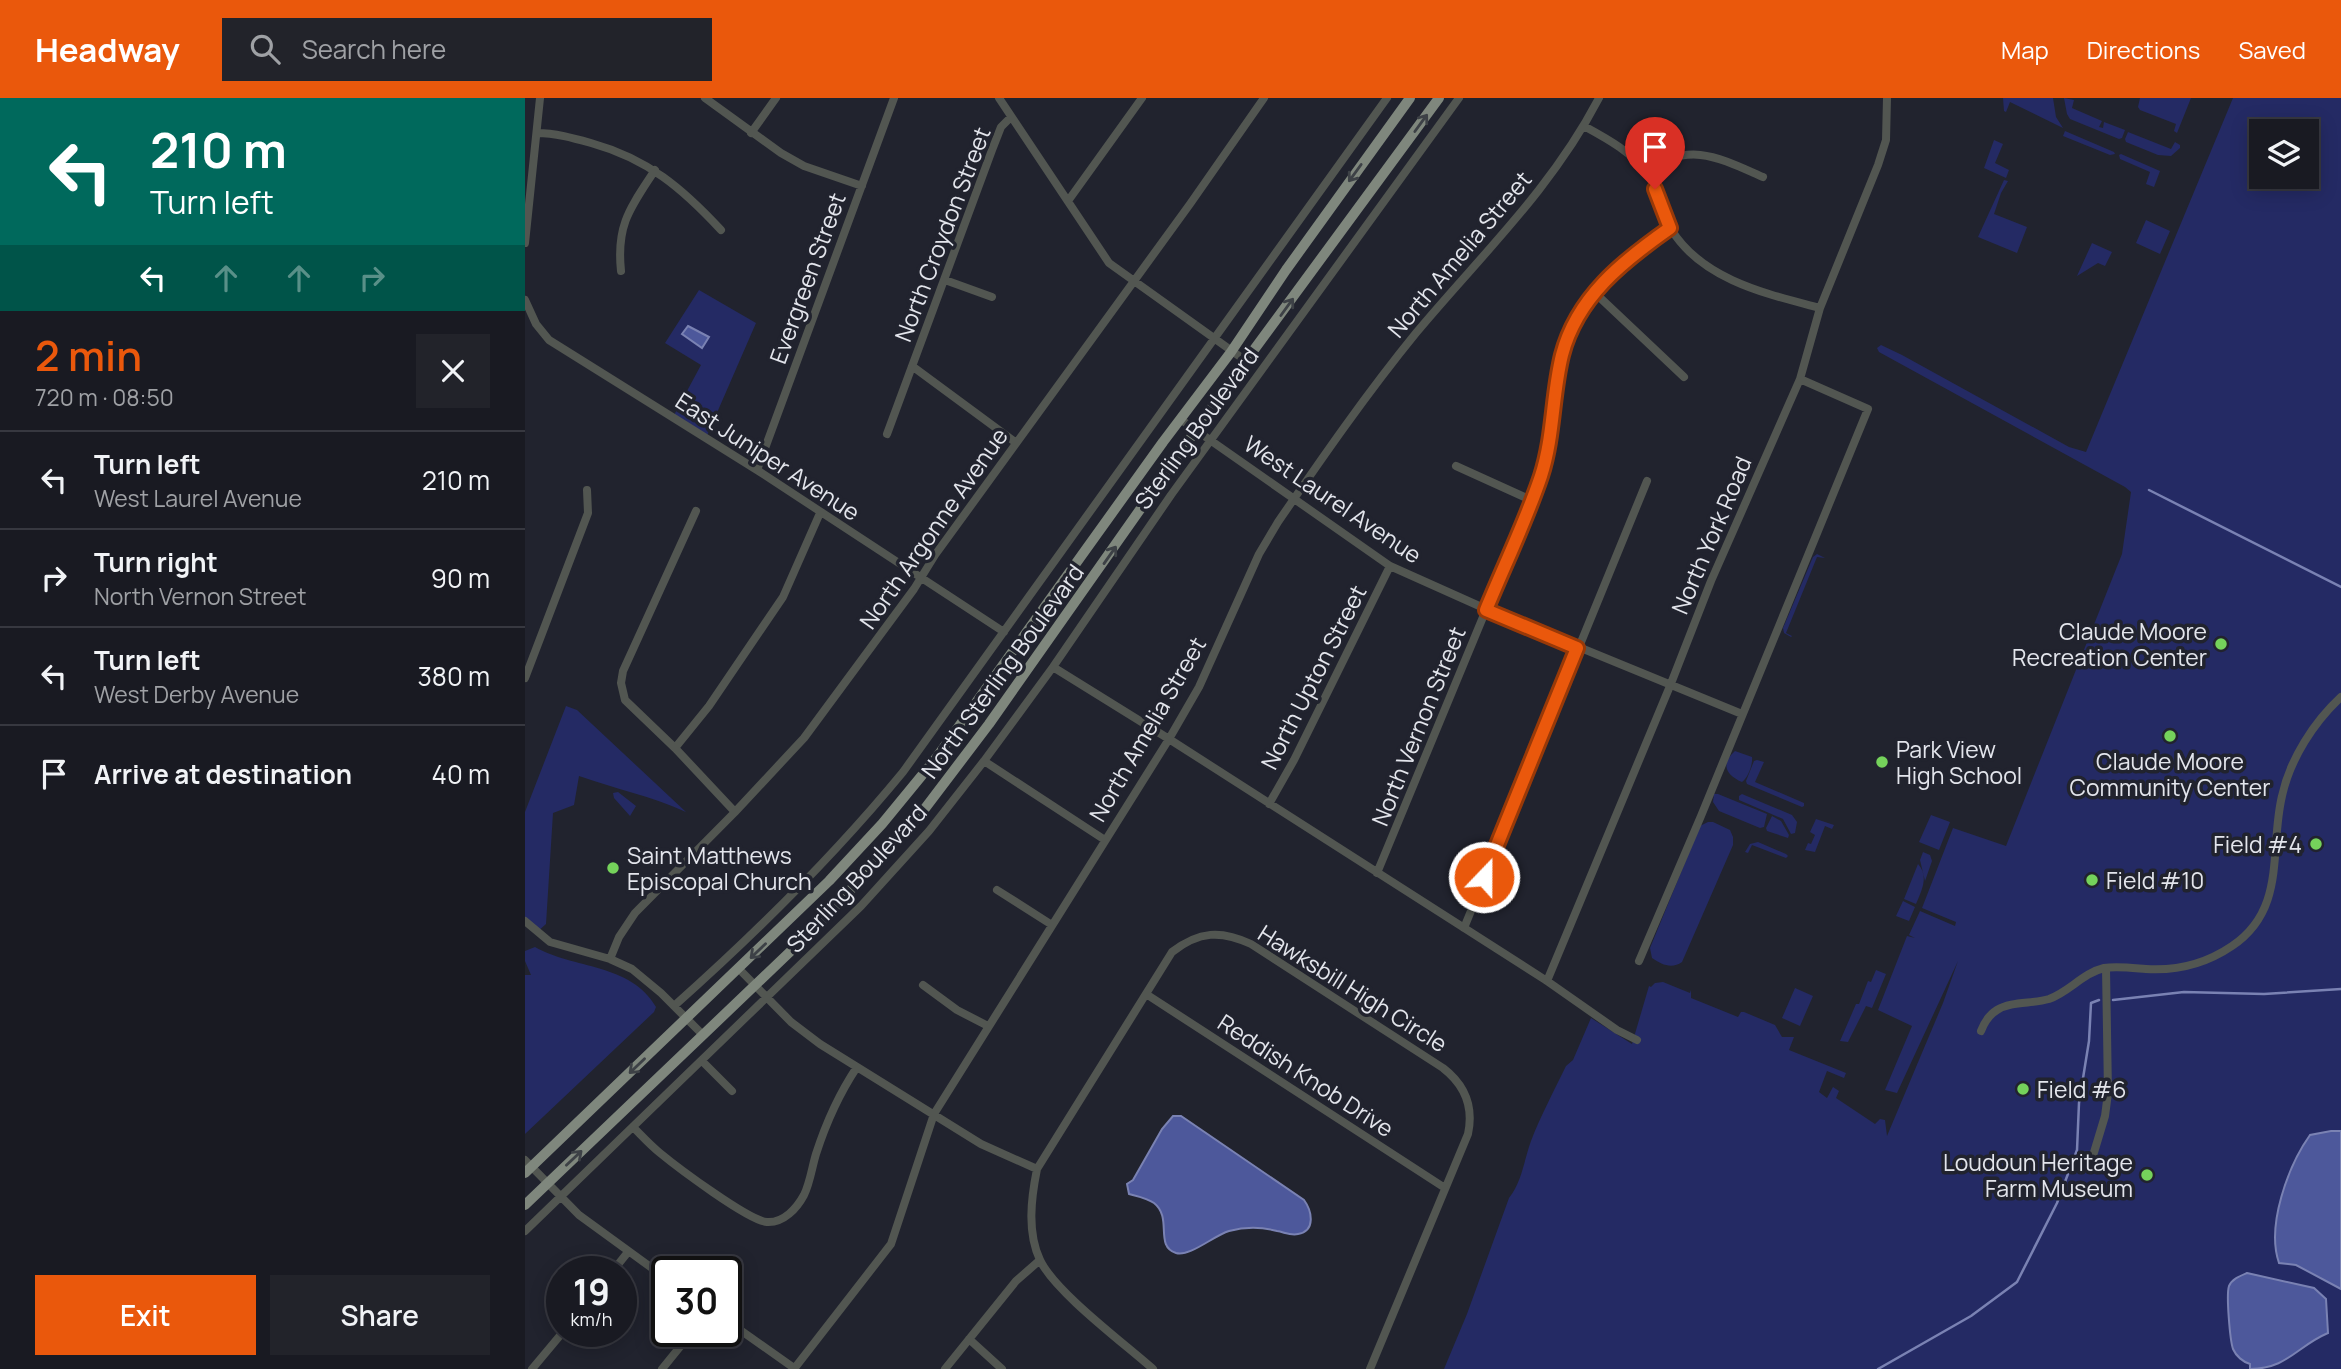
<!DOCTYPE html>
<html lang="en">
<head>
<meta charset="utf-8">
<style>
  body { margin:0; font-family:Manrope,sans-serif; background:#22232a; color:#f1f3f6; height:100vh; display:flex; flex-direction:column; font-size:26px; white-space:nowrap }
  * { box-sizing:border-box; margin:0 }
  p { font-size:23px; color:#9fa1a5 }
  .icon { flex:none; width:38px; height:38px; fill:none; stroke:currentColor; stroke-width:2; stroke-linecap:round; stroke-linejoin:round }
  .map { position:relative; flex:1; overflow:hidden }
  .sheet { display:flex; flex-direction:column; background:#191a22; width:525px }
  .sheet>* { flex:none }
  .banner { background:#00695c; color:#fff; overflow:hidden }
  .tools { position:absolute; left:1724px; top:21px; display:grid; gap:14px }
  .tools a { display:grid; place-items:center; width:70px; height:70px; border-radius:0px; background:#191a22; box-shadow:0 4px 18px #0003,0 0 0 2px #373840; font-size:35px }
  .speed { position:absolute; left:21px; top:1158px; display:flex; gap:14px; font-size:35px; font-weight:700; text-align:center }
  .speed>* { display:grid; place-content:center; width:91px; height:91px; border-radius:50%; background:#191a22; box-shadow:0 4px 18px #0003,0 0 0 2px #373840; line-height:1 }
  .speed small { font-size:18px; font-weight:400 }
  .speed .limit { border:4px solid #111; border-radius:10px; background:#fff; color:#111 }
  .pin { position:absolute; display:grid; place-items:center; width:60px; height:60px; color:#fff; margin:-72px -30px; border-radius:50% 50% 50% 0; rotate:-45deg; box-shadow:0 0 7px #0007 }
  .pin .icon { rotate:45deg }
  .me { position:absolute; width:77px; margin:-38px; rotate:22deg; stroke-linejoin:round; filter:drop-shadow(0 0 5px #0008) }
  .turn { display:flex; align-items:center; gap:24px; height:147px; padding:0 35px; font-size:32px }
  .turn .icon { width:91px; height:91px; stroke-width:2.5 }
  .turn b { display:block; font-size:49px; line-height:60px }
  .lanes { display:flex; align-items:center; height:66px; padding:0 35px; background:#0003; justify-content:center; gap:35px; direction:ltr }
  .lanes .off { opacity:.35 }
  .round { display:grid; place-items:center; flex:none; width:74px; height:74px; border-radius:0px; background:#22232a }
  .overview { display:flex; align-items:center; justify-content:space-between; height:119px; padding:0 35px }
  h1 { font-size:42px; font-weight:600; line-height:52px; color:#ea580c }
  .action { display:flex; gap:14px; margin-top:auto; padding:14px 35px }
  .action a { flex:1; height:80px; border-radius:0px; background:#ea580c; color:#fff; font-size:28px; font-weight:600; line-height:80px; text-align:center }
  .action a+a { background:#22232a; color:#f1f3f6 }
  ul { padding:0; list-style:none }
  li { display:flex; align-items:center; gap:21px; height:98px; padding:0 35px; border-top:2px solid #373840 }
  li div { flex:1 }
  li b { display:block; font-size:26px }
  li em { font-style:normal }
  header { display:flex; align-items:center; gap:42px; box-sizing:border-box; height:98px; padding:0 35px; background:#ea580c; color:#fff }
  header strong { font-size:33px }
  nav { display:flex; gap:38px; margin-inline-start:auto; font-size:24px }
  .search { width:490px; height:63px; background:#22232a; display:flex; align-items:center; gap:18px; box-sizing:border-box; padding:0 24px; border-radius:0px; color:#9fa1a5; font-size:26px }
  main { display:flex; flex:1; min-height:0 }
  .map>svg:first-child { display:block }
  .green { fill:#242a64; fill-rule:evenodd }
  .water { fill:#4d589b; stroke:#7a82b3; stroke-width:2 }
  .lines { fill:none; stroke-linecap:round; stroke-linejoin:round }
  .stream { stroke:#7a82b3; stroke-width:2.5 }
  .minor { stroke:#525651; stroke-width:8 }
  .major { stroke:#7f877d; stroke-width:10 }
  .oneway { stroke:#3d4146 }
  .route-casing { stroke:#983908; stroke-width:18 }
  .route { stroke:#ea580c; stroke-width:12 }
  .poi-dot { fill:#75d25b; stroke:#21232e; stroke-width:2.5 }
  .labels { text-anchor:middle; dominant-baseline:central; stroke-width:7; stroke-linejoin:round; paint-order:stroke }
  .street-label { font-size:23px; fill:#e3e5ec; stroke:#21232e }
  .poi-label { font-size:23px; fill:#e3e5ec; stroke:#21232e; text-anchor:start }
</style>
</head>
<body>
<header>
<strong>Headway</strong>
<div class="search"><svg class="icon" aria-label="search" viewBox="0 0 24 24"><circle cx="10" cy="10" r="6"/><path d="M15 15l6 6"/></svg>Search here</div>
<nav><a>Map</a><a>Directions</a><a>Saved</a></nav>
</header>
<main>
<section class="sheet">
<div class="banner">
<div class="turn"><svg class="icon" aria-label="left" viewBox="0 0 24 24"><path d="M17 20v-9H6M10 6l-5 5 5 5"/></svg><div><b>210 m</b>Turn left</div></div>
<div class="lanes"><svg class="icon" aria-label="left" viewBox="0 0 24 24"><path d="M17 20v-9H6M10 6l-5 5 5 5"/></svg><svg class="icon off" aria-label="ahead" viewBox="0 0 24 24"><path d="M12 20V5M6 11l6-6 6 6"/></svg><svg class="icon off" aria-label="ahead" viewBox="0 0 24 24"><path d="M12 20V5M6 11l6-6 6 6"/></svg><svg class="icon off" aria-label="right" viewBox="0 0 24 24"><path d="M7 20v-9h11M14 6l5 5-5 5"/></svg></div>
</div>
<div class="overview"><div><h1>2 min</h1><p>720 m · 08:50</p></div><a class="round"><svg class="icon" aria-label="close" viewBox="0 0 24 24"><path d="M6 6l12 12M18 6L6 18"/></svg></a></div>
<ul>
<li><svg class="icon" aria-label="left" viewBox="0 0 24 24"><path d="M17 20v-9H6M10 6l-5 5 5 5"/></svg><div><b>Turn left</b><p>West Laurel Avenue</p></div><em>210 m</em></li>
<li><svg class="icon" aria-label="right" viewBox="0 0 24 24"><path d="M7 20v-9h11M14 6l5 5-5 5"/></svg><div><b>Turn right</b><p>North Vernon Street</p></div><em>90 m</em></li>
<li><svg class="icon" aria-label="left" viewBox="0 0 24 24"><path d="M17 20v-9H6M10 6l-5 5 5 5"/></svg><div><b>Turn left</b><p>West Derby Avenue</p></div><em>380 m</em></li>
<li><svg class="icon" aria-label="arrive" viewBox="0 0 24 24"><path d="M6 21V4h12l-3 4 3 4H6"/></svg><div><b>Arrive at destination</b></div><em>40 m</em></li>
</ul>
<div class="action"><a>Exit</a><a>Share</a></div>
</section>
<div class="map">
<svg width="1816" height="1271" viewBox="0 0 1816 1271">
  <rect width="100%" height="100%" fill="#21232e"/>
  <path class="green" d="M1478,0H1528L1531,19L1538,30L1485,4L1481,14L1479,13Z
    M1539,0L1549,2L1547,10L1577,23L1574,29L1578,30L1579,24L1600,32L1597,40L1594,41L1545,21L1542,16Z
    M1615,0H1666L1652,35L1649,33L1651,26L1615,12L1613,9Z
    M1708,0H1816V1271H919L942,1216L984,1100C997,1084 999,1062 1006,1043C1016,1017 1029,993 1041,968L1048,962L1066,920L1107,946L1124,888L1126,889L1130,885L1138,884L1165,895L1166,892V900L1213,919L1216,914H1219L1250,927L1257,939H1269L1264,952L1321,975L1319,980L1302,973L1294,994L1302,1000L1308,989L1314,993L1311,1000L1350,1026L1355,1021L1360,1022L1362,1038L1418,905L1433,863L1372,995L1360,992L1387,928L1353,912L1382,838L1390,840L1384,837L1395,813L1430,828L1431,824L1397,810L1428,730L1481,748L1597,456L1606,394L1600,389L1354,254L1352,250L1356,247L1377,257L1544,349L1561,354ZM1736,33H1782V79H1736Z
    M1540,33L1589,54L1590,56L1585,57L1538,38Z
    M1603,34L1646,51L1650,44L1655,47V50L1646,58L1633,57L1601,44L1600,41Z
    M1469,42L1478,46L1470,65L1484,72L1481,80L1459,70Z
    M1596,56L1635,73L1629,89L1621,86L1625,74L1595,61L1594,57Z
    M1479,82L1483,83L1476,95L1469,116L1502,129L1492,155L1453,139Z
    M1621,122L1645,133L1635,156L1611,145Z
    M1567,145L1587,154L1580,168L1573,165L1552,178Z
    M174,192L231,225L181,340L148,319L176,267L140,245Z
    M1292,456L1300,460L1292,459L1261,535L1267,538L1266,539L1259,535L1258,530L1288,459Z
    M41,608L52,612L161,714C127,698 90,691 54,678L49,707L28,715L21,826L12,834L0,823V714Z
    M1210,653L1227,659C1228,666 1223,680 1217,684C1201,677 1195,666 1210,653Z
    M1232,662L1239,664L1230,684L1279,705V708L1277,709L1222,686L1221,683L1229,663Z
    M93,694L111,708L105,718L89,700L88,695Z
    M1189,696H1193L1242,716L1239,729L1235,730L1194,713L1188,704Z
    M1217,696L1267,717L1272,724L1270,735L1266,736L1258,721L1214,702V698Z
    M1406,717L1425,724L1414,752L1394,744Z
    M1247,718L1256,723L1264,737L1263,740L1242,733L1241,730Z
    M1291,721L1309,727L1307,731L1300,728L1290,754L1280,752L1283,745L1286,746L1290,737L1285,734Z
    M1183,724H1188L1205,732L1208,739V747L1157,864C1147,871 1137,867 1127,860L1125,850L1175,728Z
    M1233,744L1261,756L1263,758L1261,760L1227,747L1223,755L1220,754L1225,746Z
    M1398,754L1405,757L1407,763L1400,783L1395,762Z
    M1393,766C1404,778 1397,792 1391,806L1379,801Z
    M1378,803L1390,809L1384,823L1371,818Z
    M10,849C48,871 106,865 131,909L129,914L0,1036V877H6L0,863V853Z
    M1351,872L1361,876L1347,910L1341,908L1323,944L1315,943L1331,906H1334L1343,883L1346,884Z
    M1270,890L1288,898L1275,928L1257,920Z"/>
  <path class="water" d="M163,228L184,239L177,250L157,236Z
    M648,1018H656L779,1102C787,1113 791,1133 773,1136C766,1138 759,1134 752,1133C737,1129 719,1129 704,1133C688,1138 665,1159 651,1155C629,1148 648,1120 629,1105C622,1100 611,1098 604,1096L602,1086L608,1082L637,1031Z
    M1806,1033H1816V1191L1771,1167L1754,1165C1741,1128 1763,1068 1785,1037Z
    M1722,1175L1789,1190L1801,1201L1803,1235C1772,1248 1762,1271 1725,1271V1266C1718,1264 1711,1258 1708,1251C1705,1242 1701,1197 1704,1188C1707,1181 1715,1178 1722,1175Z"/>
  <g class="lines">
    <path class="stream" d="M1624,392L1816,489
      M1588,902L1659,894L1739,896L1816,891
      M1353,1271L1446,1218L1492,1184L1532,1105L1552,1052L1554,1005L1564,943L1566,905L1574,902"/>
    <path class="minor" d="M180,0L256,55L279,68L337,88
      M474,0L584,165L721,263
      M1059,28C1081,40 1109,55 1123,77C1134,93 1136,115 1146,131C1177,182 1242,196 1295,210
      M12,35C30,35 48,40 66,45C123,61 157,90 196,132
      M226,35L251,0
      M1123,75C1162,41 1197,61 1238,79
      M543,103L617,0
      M0,145L15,0
      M96,173C91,126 106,109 130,72
      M420,182L467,199
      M1069,194L1159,279
      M0,202L11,226L24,242L232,372L479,534
      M387,268L490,344
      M655,321L865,468L961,511L1217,616
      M362,336L467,52L476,29L486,19
      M931,368L1006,402
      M232,372L369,0
      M171,413L98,573L96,585L100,602L150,650L210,714
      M528,569L644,641L1022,883L1092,932L1112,942
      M0,580L63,415L62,392
      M150,650L184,608L258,499L295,415
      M459,663L580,742
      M744,706L769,662L865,468
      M852,775L1016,379C1019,367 1023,355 1026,343C1031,315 1030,286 1037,258C1051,199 1098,164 1145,130
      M472,792L527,827
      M0,823L25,844L85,861L107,871L136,895L178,937
      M939,830L1122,383
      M85,861L94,839L110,815L210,714L279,640L389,491L410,457L665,106L739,0
      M1114,863L1176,718L1343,311L1275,281
      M214,871L266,924L295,946L456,1046L512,1071
      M1022,883L1145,588L1186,483L1275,281L1295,210L1353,67L1361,42L1362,0
      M398,887L432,912L463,928
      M621,896L920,1090
      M149,908C231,835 308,759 378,674L862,0
      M1456,933C1459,925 1464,917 1472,912C1486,903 1507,906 1524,901C1544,894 1558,875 1579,870C1592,868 1608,870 1621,871C1652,873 1682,865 1707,848C1762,811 1744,752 1757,698C1765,661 1789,624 1816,599
      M177,963L207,993
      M108,1029C117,1038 125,1047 135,1055C152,1069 224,1123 242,1124C259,1125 272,1110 279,1097C285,1085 287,1069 291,1056C301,1025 314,996 332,969
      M1567,1061L1580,1018L1583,995L1581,870
      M0,1062L54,1117L142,1181
      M0,1133L336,808L404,733L459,663L528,569L646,397L934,0
      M87,1174L103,1154
      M201,1222L269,1270
      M444,1241L477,1271
      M7,1271L38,1234
      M137,1271L167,1234
      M269,1271L366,1146L409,1016L644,641L674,589L734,456L753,424C797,360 842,295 891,235C956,157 1026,92 1074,0
      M420,1271L491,1183L515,1162
      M628,1271C600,1246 530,1194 515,1162C502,1134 506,1101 512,1071L647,854C674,833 696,832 726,846L918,970C940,987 949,1008 943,1036L845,1271"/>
    <path class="major" d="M0,1075L304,783L357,726L412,659L638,344L706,254L761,172L885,0
      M0,1107L292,828L395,717L464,626L695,298L914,0"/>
  </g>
  <defs><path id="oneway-shaft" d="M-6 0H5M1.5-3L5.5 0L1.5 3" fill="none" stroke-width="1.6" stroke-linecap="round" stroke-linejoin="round" transform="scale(1.75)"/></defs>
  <g class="oneway">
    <use href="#oneway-shaft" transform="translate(896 25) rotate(-54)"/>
    <use href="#oneway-shaft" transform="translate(830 75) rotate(126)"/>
    <use href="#oneway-shaft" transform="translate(762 209) rotate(-54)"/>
    <use href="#oneway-shaft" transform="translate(585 457) rotate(-55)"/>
    <use href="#oneway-shaft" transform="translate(233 853) rotate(136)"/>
    <use href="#oneway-shaft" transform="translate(112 968) rotate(136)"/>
    <use href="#oneway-shaft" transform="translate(49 1060) rotate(-43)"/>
  </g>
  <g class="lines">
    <g class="route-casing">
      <path id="route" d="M959,779L1052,550L961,512C979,468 1001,423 1016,378C1029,338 1027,297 1037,257C1052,199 1098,163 1145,130L1130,91"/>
    </g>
    <use href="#route" class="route"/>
  </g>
  <g class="poi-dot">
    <circle cx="1696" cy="546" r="7"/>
    <circle cx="1645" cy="638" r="7"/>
    <circle cx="1357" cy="664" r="7"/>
    <circle cx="1791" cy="746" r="7"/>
    <circle cx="88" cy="770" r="7"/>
    <circle cx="1567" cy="782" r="7"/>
    <circle cx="1498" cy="991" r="7"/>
    <circle cx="1622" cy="1077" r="7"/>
  </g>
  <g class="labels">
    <g class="street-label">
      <text transform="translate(417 136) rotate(-69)">North Croydon Street</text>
      <text transform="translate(934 156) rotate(-50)">North Amelia Street</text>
      <text transform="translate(282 180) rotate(-70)">Evergreen Street</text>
      <text transform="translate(671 330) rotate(-54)">Sterling Boulevard</text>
      <text transform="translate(243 358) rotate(33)">East Juniper Avenue</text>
      <text transform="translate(808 401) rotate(34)">West Laurel Avenue</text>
      <text transform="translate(408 430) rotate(-55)">North Argonne Avenue</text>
      <text transform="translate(1186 437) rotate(-67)">North York Road</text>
      <text transform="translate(477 573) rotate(-54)">North Sterling Boulevard</text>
      <text transform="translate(788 579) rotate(-63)">North Upton Street</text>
      <text transform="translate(893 628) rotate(-68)">North Vernon Street</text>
      <text transform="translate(622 631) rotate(-60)">North Amelia Street</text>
      <text transform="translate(331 780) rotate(-47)">Sterling Boulevard</text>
      <text transform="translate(828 890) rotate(32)">Hawksbill High Circle</text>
      <text transform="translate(781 977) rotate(33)">Reddish Knob Drive</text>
    </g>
    <g class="poi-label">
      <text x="1682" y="533" text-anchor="end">Claude Moore<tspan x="1682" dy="26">Recreation Center</tspan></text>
      <text x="1371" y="651">Park View<tspan x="1371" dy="26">High School</tspan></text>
      <text x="1645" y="663" text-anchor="middle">Claude Moore<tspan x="1645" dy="26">Community Center</tspan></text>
      <text x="1777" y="746" text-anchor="end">Field #4</text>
      <text x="102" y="757">Saint Matthews<tspan x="102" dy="26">Episcopal Church</tspan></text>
      <text x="1581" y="782">Field #10</text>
      <text x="1512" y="991">Field #6</text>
      <text x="1608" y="1064" text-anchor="end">Loudoun Heritage<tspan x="1608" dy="26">Farm Museum</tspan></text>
    </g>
  </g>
</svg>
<div class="tools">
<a><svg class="icon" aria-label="layers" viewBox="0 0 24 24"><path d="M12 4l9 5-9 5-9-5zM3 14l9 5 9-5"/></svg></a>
</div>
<div class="speed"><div>19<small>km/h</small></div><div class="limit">30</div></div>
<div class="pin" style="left:1130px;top:91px;background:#d93025"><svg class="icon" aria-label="arrive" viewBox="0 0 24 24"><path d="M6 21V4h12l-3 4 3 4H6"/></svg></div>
<svg class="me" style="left:959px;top:779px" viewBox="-20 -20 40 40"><circle r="17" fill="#ea580c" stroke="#fff" stroke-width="3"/><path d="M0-11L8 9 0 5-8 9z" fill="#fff"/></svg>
</div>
</main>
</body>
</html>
